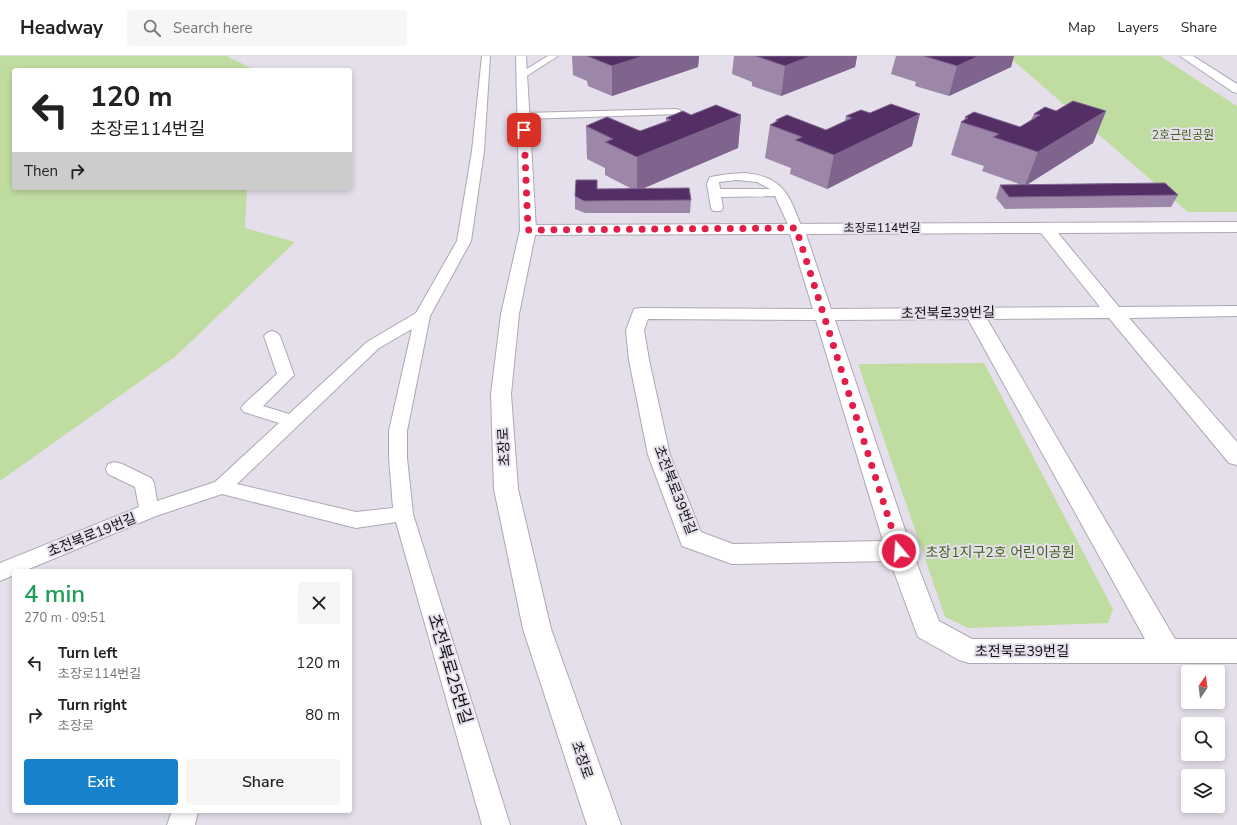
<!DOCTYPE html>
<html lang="en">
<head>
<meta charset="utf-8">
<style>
  body { margin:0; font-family:"Nunito Sans","Noto Sans KR",sans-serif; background:#f6f6f6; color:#222; height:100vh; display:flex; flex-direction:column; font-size:15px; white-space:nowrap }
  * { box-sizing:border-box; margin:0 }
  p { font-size:13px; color:#767676 }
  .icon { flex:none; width:22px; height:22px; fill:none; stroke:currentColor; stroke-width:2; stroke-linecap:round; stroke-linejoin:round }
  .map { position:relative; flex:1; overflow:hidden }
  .drawer { position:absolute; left:12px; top:513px; width:340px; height:244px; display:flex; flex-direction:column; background:#fff; border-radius:4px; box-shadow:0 2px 6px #0003 }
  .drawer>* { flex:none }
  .banner { position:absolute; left:12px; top:12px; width:340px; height:122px; border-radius:4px; box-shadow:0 2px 6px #0003; background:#fff; color:#222; overflow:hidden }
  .needle { width:26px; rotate:14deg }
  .controls { position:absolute; left:1181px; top:609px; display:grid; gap:8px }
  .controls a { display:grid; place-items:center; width:44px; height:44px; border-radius:4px; background:#fff; box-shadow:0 2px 6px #0003; font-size:20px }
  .pin { position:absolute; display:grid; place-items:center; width:34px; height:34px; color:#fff; margin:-17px; border-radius:8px; box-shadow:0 2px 6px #0006 }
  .me { position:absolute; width:44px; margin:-22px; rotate:342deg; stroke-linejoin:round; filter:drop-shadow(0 0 3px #0008) }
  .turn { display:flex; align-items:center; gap:14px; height:84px; padding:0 12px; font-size:18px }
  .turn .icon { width:52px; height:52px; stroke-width:2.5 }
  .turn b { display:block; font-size:28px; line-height:34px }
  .then { display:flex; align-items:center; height:38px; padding:0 12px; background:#0003; gap:8px; font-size:15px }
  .round { display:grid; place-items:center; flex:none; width:42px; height:42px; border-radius:4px; background:#f6f6f6 }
  .head { display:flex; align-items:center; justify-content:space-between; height:68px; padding:0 12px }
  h1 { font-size:24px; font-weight:600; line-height:30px; color:#1e9e55 }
  .button { display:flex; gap:8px; margin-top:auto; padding:8px 12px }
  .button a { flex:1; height:46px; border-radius:4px; background:#1781cc; color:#fff; font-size:16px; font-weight:600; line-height:46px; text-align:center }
  .button a+a { background:#f6f6f6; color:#222 }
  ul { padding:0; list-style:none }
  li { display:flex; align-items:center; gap:12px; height:52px; padding:0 12px }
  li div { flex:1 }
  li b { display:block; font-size:15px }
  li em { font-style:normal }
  header { display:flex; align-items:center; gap:24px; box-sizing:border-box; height:56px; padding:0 20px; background:#fff; border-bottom:1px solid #e0e0e0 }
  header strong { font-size:19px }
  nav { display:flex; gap:22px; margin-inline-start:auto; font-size:14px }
  .search { width:280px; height:36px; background:#f6f6f6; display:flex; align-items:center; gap:10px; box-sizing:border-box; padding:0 14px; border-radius:4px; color:#767676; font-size:15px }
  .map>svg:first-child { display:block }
  .green { fill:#c0dda1 }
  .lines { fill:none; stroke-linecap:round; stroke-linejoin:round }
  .service-casing { stroke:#ada8b3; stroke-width:2 }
  .minor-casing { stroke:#ada8b3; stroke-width:2 }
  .tertiary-casing { stroke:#ada8b3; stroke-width:2 }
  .service { fill:#fff; fill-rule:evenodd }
  .minor { fill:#fff; fill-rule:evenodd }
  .tertiary { fill:#fff; fill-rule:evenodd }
  .wall { fill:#9c87a8 }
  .shaded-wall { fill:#7f648e }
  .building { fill:#542f66; stroke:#7f648e }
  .route { stroke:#e11d48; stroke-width:7; stroke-dasharray:0 12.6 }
  .labels { text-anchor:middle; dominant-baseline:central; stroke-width:4; stroke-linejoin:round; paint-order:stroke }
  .far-park-label { font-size:12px; fill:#45621b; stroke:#e4dfea }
  .far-street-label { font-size:12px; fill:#121114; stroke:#e4dfea }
  .street-label { font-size:14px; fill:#121114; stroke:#e4dfea }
  .park-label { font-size:14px; fill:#45621b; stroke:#e4dfea }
  .near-street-label { font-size:17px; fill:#121114; stroke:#e4dfea }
</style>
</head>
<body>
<header>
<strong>Headway</strong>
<div class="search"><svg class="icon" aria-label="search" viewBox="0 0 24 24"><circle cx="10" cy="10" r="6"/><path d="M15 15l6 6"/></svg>Search here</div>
<nav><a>Map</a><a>Layers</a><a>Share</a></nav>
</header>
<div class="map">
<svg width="1237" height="769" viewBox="0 0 1237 769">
  <rect width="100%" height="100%" fill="#e4dfea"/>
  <path class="green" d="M0,0H227L255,14H14V132H247L245,172L295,186L176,300L0,425Z
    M1008,0H1160L1237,50V156H1188Z
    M984,307L1113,553L1108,567L968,572L945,561L858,308Z"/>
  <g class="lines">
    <g class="service-casing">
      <path id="service" d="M482,0H490L484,95L471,185L430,260L407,375V402L413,458L510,769H482L396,466L356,472L222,438L156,460L24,515H14V519L0,525V507L139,451L135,431L108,418L106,413L108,408L115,406L122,408L151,422L154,427L157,445L215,426L279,367L244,356L241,352L244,348L277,318L264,280L267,277L272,275L277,277L280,280L294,319L263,350L289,358L367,286L416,257L457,185L472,95ZM412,273L389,375V402L393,452L356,456L237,428L379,292Z
        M548,0H558L525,21L522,22L517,19Z
        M676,53L680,54L681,56L680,58L524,63L519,60L524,57Z
        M745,117C784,121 789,139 802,172L801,175H791L775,140L721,141L723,152L721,155H713L711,152L707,128L710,121L729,118ZM737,124L757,126L770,133H720L719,126Z
        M172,755H198L195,769H167Z"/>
    </g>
    <g class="minor-casing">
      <path id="minor" d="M1237,166V176L1058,177L1119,251L1237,250V260L1129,262L1237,386V409L1229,407L1109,262L987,263L1175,583H1237V607H969L959,604L918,581L890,505L732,508L682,490L648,399L629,304L626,274L634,253L640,252L813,253L790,178L528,179L522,177L520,174L522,171L528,169ZM1041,177L1100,251L831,253L806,178ZM648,263L816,264L883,485L733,488L701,476L670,399L649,304L644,274ZM968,263L1145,583H972L939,565L912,495L835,264Z"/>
    </g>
    <g class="tertiary-casing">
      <path id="tertiary" d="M516,0H526L536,174L519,258L511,338L518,433L551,573L621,769H587L523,573L494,433L491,338L501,258L520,174Z
        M1180,0H1193L1237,28V37L1233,36Z"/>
    </g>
    <use href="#service" class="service"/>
    <use href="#minor" class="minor"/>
    <use href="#tertiary" class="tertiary"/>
  </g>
  <path class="wall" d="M572,0H699L698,11L612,40L588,30L587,25L573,19Z
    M734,0H857L855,11L781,40L752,30V26L732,18Z
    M896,0H1014L1011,11L949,40L915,30L916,26L891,18Z
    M861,54L912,90L827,133L790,118L791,112L765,102L770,69L775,66L776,64L826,74L845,65L846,60Z
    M1056,55H1106L1093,87L1026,129L1178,139L1171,151L1005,153L996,142L1000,129H1022L982,115L984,110L951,99L961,66L964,64L965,61L1020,71L1031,64L1034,58Z
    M741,59L738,92L642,133L691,144L690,157H585L575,153V140L597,133H632L605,119V112L587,103L586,70L640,75L666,65V62Z"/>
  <path class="shaded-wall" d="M644,0H699L698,11L612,40V10Z
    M811,0H857L855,11L781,40L785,10Z
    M979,0H1014L1011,11L949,40L957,10Z
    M1106,55L1093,87L1025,130L1038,96Z
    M920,58L912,90L827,133L834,99Z
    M741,59L738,92L637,135V101Z"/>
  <path class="building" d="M587,0H644L612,10Z
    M756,0H811L785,10Z
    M924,0H979L957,10Z
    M1073,45L1106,55L1038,96L993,81L999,78L961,66L968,62L965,61L974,56L1020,71L1040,59L1034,58L1045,51L1056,55Z
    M891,48L920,58L834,99L795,84L802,81L770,69L778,65L776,64L787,59L826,74L852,62L846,60L861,54L870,57Z
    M716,49L741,59L637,101L605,86L613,83L586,70L607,61L640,75L671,64L666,62L683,55L691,59Z
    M576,124H597V133L689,132L691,144L584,145L575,140Z
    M1165,127L1178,139L1009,141L1000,129Z"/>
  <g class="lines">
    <path class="route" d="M524,74L528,174L796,172L899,495"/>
  </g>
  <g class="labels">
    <g class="far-park-label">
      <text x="1183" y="79">2호근린공원</text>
    </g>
    <g class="far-street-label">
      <text x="882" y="172">초장로114번길</text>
    </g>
    <g class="street-label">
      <text transform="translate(948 257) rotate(-1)">초전북로39번길</text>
      <text transform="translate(504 391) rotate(-93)">초장로</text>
      <text transform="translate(675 434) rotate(69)">초전북로39번길</text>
      <text transform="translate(92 479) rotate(-22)">초전북로19번길</text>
      <text x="1022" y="595">초전북로39번길</text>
      <text transform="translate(582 704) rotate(71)">초장로</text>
    </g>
    <g class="park-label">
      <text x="1000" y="496">초장1지구2호 어린이공원</text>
    </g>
    <g class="near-street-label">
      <text transform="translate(450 613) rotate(73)">초전북로25번길</text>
    </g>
  </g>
</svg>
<div class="controls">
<a><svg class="needle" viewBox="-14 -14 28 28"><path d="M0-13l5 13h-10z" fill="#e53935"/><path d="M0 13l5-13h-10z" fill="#767676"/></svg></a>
<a><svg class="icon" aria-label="search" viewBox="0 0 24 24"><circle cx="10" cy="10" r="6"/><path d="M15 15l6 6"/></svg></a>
<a><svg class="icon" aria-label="layers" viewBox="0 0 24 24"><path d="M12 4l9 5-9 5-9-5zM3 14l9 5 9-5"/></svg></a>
</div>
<div class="pin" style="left:524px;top:74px;background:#d93025"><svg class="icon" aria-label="arrive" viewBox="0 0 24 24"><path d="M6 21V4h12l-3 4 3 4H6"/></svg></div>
<svg class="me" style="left:899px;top:495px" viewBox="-20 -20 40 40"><circle r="17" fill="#e11d48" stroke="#fff" stroke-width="3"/><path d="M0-11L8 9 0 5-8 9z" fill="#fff"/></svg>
<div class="banner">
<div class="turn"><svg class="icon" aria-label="left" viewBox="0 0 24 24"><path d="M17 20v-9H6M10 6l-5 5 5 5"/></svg><div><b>120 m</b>초장로114번길</div></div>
<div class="then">Then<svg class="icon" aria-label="right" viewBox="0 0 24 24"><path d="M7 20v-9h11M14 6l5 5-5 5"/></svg></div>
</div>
<section class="drawer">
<div class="head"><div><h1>4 min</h1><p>270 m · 09:51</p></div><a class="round"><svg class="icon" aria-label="close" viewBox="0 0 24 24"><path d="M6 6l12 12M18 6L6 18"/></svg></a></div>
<ul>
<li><svg class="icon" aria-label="left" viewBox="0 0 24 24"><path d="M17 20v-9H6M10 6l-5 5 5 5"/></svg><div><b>Turn left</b><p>초장로114번길</p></div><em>120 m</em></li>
<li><svg class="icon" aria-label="right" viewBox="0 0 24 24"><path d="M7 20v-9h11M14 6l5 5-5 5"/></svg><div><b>Turn right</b><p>초장로</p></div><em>80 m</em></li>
</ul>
<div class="button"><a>Exit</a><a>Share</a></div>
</section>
</div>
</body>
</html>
